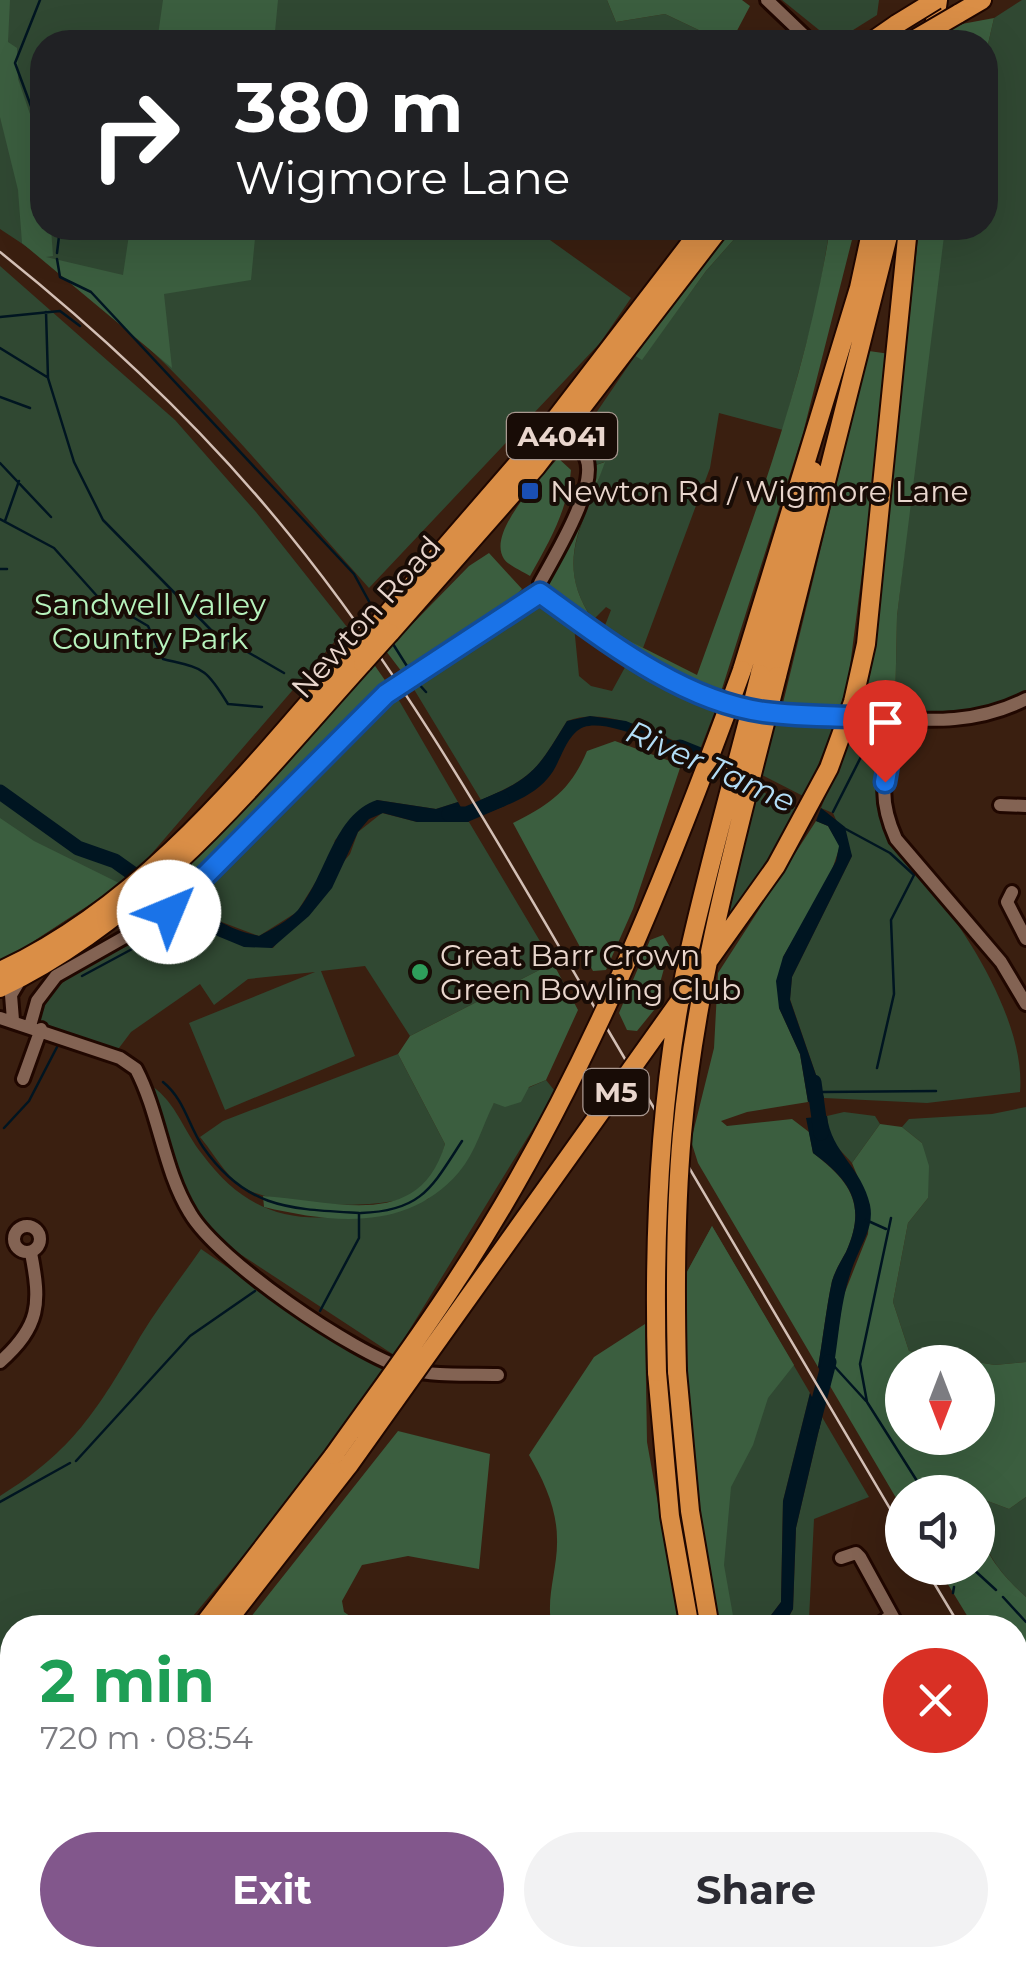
<!DOCTYPE html>
<html lang="en">
<head>
<meta charset="utf-8">
<style>
  body { margin:0; font-family:Montserrat,sans-serif; background:#f2f2f3; color:#2b2b33; height:100vh; display:flex; flex-direction:column; font-size:38px; white-space:nowrap }
  * { box-sizing:border-box; margin:0 }
  p { font-size:32px; color:#7c7c81 }
  .icon { flex:none; width:55px; height:55px; fill:none; stroke:currentColor; stroke-width:2; stroke-linecap:round; stroke-linejoin:round }
  .map { position:relative; flex:1; overflow:hidden }
  .drawer { position:absolute; left:0px; top:1615px; width:1028px; height:352px; display:flex; flex-direction:column; background:#fff; border-radius:40px 40px 0 0; box-shadow:0 10px 40px #0002 }
  .drawer>* { flex:none }
  .hud { position:absolute; left:30px; top:30px; width:968px; height:210px; border-radius:40px; box-shadow:0 10px 40px #0002; background:#202124; color:#fff; overflow:hidden }
  .needle { width:65px; rotate:180deg }
  .controls { position:absolute; left:885px; top:1345px; display:grid; gap:20px }
  .controls a { display:grid; place-items:center; width:110px; height:110px; border-radius:50%; background:#fff; box-shadow:0 10px 40px #0002; font-size:50px }
  .pin { position:absolute; display:grid; place-items:center; width:85px; height:85px; color:#fff; margin:-102px -42px; border-radius:50% 50% 50% 0; rotate:-45deg; box-shadow:0 0 10px #0007 }
  .pin .icon { rotate:45deg }
  .me { position:absolute; width:110px; margin:-55px; rotate:45deg; stroke-linejoin:round; filter:drop-shadow(0 0 8px #0008) }
  .turn { display:flex; align-items:center; gap:35px; height:210px; padding:0 40px; font-size:45px }
  .turn .icon { width:130px; height:130px; stroke-width:2.5 }
  .turn b { display:block; font-size:70px; line-height:85px }
  .round { display:grid; place-items:center; flex:none; width:105px; height:105px; border-radius:52px; background:#f2f2f3 }
  .head { display:flex; align-items:center; justify-content:space-between; height:170px; padding:0 40px }
  h1 { font-size:60px; font-weight:700; line-height:75px; color:#1e9e55 }
  .primary-button { display:flex; gap:20px; margin-top:auto; padding:20px 40px }
  .primary-button a { flex:1; height:115px; border-radius:60px; background:#82578c; color:#fff; font-size:40px; font-weight:700; line-height:115px; text-align:center }
  .primary-button a+a { background:#f2f2f3; color:#2b2b33 }
  .map>svg:first-child { display:block }
  .green { fill:#304832 }
  .forest { fill:#3b5e3f; fill-rule:evenodd }
  .water { fill:#001521 }
  .lines { fill:none; stroke-linecap:round; stroke-linejoin:round }
  .stream { stroke:#001521; stroke-width:2.5 }
  .river { stroke:#001521; stroke-width:15 }
  .minor-casing { stroke:#200700; stroke-width:18 }
  .highway-casing { stroke:#200700; stroke-width:22 }
  .minor { stroke:#836353; stroke-width:12 }
  .highway { stroke:#da8e46; stroke-width:18 }
  .rail { stroke:#d3bfb5; stroke-width:2.5 }
  .minor-bridge-casing { stroke:#200700; stroke-width:18; stroke-linecap:butt }
  .highway-bridge-casing { stroke:#200700; stroke-width:22; stroke-linecap:butt }
  .minor-bridge { stroke:#836353; stroke-width:12 }
  .highway-bridge { stroke:#da8e46; stroke-width:18 }
  .route-casing { stroke:#114b97; stroke-width:25 }
  .route { stroke:#1a73e8; stroke-width:18 }
  .transit-dot { fill:#1a4fb4; stroke:#180c06; stroke-width:4 }
  .leisure-dot { fill:#2e9e5b; stroke:#180c06; stroke-width:4 }
  .labels { text-anchor:middle; dominant-baseline:central; stroke-width:8; stroke-linejoin:round; paint-order:stroke }
  .shield { fill:#180c06; stroke:#aa9991; stroke-width:2.5 }
  .shield-label { font-size:28px; font-weight:bold; fill:#e9d6cd }
  .poi-label { font-size:30px; fill:#e9d6cd; stroke:#180c06; text-anchor:start }
  .park-label { font-size:30px; fill:#b7f3bd; stroke:#180c06 }
  .street-label { font-size:30px; fill:#e9d6cd; stroke:#180c06 }
  .water-label { font-size:32px; font-style:italic; fill:#b2ddf6; stroke:#180c06 }
</style>
</head>
<body>
<div class="map">
<svg width="1026" height="1967" viewBox="0 0 1026 1967">
  <rect width="100%" height="100%" fill="#3a1f10"/>
  <path class="green" d="M0,0H607L616,22L665,14L724,42H42V228H539L543,235L631,298L600,343L369,588C255,461 146,322 0,229Z
    M782,0H879L877,15L834,42Z
    M1022,0H1026V694C977,715 948,714 895,710L897,616L938,259L945,228H985V57L994,18Z
    M744,228H830L817,304L783,430L719,413L710,468L643,648L604,628L611,610L606,607L593,620C551,559 587,523 604,462L593,466L581,435L635,356L642,359L706,271Z
    M0,266L175,420L256,512L347,627L147,859L121,884L0,963Z
    M540,605L574,626L579,676L591,686L612,691L629,660L667,688L717,706L699,752C662,736 609,705 567,721C538,768 535,777 481,800L412,686Z
    M397,697L458,802L436,809L377,800L335,840L330,859L297,912L259,936L211,918L191,894Z
    M776,720L835,723L805,797L762,775Z
    M856,722L879,724C894,763 869,798 886,836C894,854 912,867 925,882C967,930 1026,1024 1020,1092L927,1103L824,1098L790,999L792,977L852,856L833,813L821,808Z
    M758,790L800,809L722,931Z
    M382,813L417,822H469L553,963L410,1036L365,966L321,971L355,1056L225,1110L189,1023L315,972L248,979L214,1005L200,984L131,1032L116,1052L36,1022C52,975 97,962 139,940L150,941L155,932L160,934L181,921L273,948L350,854L358,832Z
    M398,1054L445,1144C440,1162 435,1178 420,1191C392,1213 276,1206 246,1189C228,1180 213,1152 200,1137L223,1121Z
    M546,1080L554,1090L542,1114L394,1355L214,1237L191,1207L152,1086C177,1104 183,1130 202,1154C267,1242 336,1219 428,1199L494,1103Z
    M1026,1107V1362L995,1365L909,1351L893,1302L908,1223L928,1198L922,1143L902,1127L909,1119L992,1114Z
    M844,1112L875,1116L880,1124L852,1163L829,1138L827,1116Z
    M712,1226L810,1393L783,1501L781,1602L762,1627H715L682,1281Z
    M201,1249L345,1348L386,1367L284,1506L184,1627L12,1628V1752L0,1762V1496C73,1451 98,1409 140,1337C158,1307 181,1278 201,1249Z
    M822,1417L869,1497L814,1519L809,1619L801,1627L783,1628L793,1609L796,1528Z
    M1026,1497V1597C997,1571 978,1545 978,1506L985,1500L1009,1509Z"/>
  <path class="forest" d="M0,0H10L8,42L17,48L18,79L42,149V228H51L53,256L46,257L123,275L130,228H256L251,280L164,294L172,368L22,243L18,190L0,117Z
    M163,0H278L274,42H157Z
    M607,0H742L750,6L731,42H724L665,14L616,22Z
    M994,18L985,57V42H948L951,26Z
    M731,228H744L706,271L642,360L635,356Z
    M830,228H855L803,433L720,695L677,675L604,628L697,675C750,528 806,382 830,228Z
    M919,228H945L897,616L895,710L861,705L876,630Z
    M869,351L890,354L848,682L841,706L783,703Z
    M558,458L571,470C568,510 549,542 530,576C522,571 509,566 504,559C486,532 542,477 558,458Z
    M605,462C585,521 552,561 593,620L590,622L546,594L545,579L593,466Z
    M489,553L522,589L501,611L405,676L386,651L469,566Z
    M373,663L389,686L187,885L176,878Z
    M615,741L681,765L633,909L606,970L593,971L513,823C549,805 571,790 587,751Z
    M0,818L34,841L121,884L0,963Z
    M816,821L828,826L840,846L829,879L783,957L779,1008L800,1054L808,1102L747,1112L721,1121L727,1126L792,1119L809,1132L813,1153C851,1182 867,1205 846,1252C841,1261 835,1271 832,1281C826,1309 823,1339 818,1367L698,1163L691,1141L714,1048L718,973Z
    M663,935L670,947L660,983L663,999L637,1031L627,1030L619,1013L650,940Z
    M553,963L578,1010L546,1080L529,1087L521,1102L505,1107L494,1103C482,1126 476,1152 459,1172C408,1232 332,1223 264,1207L263,1196C333,1200 419,1233 445,1144L398,1054L410,1036Z
    M880,1124L902,1127L922,1143L929,1166L928,1198L908,1223L893,1302L909,1351L995,1365L1026,1362V1497L1009,1509L985,1500L978,1506V1492H902V1508L830,1386L843,1297L868,1234L870,1206L852,1163ZM902,1362H978V1438H902Z
    M712,1226L794,1365L768,1398L753,1445L731,1487L724,1565L735,1627H715L707,1589L683,1378L682,1281Z
    M645,1324L647,1442L680,1627H552C545,1598 558,1569 557,1539C557,1509 544,1481 529,1455L594,1357Z
    M398,1431L490,1454L479,1569L408,1556L362,1565L342,1601L344,1612L366,1627H243Z
    M978,1519C981,1551 1002,1575 1026,1597V1715L1015,1696V1628L974,1627L938,1568H978Z
    M12,1752V1802L0,1814V1762Z
    M12,1872V1955H176L172,1967H0V1882Z
    M678,1955H756L760,1967H676Z
    M826,1955H879L884,1967H831Z"/>
  <path class="water" d="M590,716L626,721L699,752L697,759C672,750 609,718 584,727C565,734 561,764 548,778C533,796 508,805 487,813L481,800C534,778 538,768 567,721Z
    M377,800L436,809L458,802L469,822H417L383,813L369,819L358,832L332,888L309,916L272,948L244,947L181,921L165,935L155,932L191,894C207,918 231,930 259,936C272,929 288,921 298,910C327,875 333,815 377,800Z
    M821,808L845,827L852,856L792,977L790,1000L824,1098L808,1102L800,1054L779,1008L776,981L783,957L836,861L839,846L828,826L816,821Z
    M827,1116C831,1152 862,1168 870,1205C874,1224 864,1240 857,1256C838,1298 840,1343 830,1386L818,1367C823,1339 826,1309 832,1281C835,1271 841,1261 846,1252C867,1205 851,1181 813,1153L806,1118Z
    M810,1393L822,1417L796,1528L793,1609L783,1627H762L781,1602L783,1501Z
    M201,1955H281L282,1965L241,1967L240,1958L232,1967H210Z"/>
  <g class="lines">
    <path class="stream" d="M40,0L15,63L42,136
      M57,253L60,228
      M57,259L60,277L91,292L354,574L377,616
      M46,312L48,378L74,462L103,520L213,632L284,673
      M0,317L60,311L80,326
      M0,348L47,377
      M0,397L30,408
      M0,463L51,517
      M0,519L54,548L97,596L148,626L163,659C203,669 205,666 228,704L262,707
      M5,521L19,481
      M0,569H7
      M393,644L410,671
      M417,682L426,692
      M833,812L866,747
      M842,827L890,853L914,875L891,920L894,994L877,1068
      M82,976L160,934
      M163,1082C185,1100 188,1125 203,1147C246,1209 290,1209 359,1213V1238L320,1311
      M823,1092L936,1091
      M4,1128L29,1101L57,1047
      M361,1213C422,1211 432,1187 462,1141
      M891,1218L860,1364L867,1402L924,1492
      M866,1220L886,1229
      M834,1366L866,1401
      M76,1461L190,1336L255,1291
      M0,1502L70,1463
      M972,1568L996,1590
      M957,1580L963,1568
      M953,1593L954,1587
      M1003,1597L1026,1622"/>
    <path class="river" d="M680,747L742,772
      M0,792L78,848L115,861L188,913
      M449,814H467L502,799
      M814,1082L821,1133
      M812,1427L829,1362
      M634,1967L638,1955"/>
    <g class="minor-casing">
      <path id="minor" d="M767,0L811,42
        M557,432C567,440 581,447 586,458C598,486 554,557 540,583V593C605,640 680,698 762,712C799,718 839,716 877,718C931,721 977,724 1026,699
        M421,671L540,593
        M880,719C896,745 888,754 885,782C882,802 888,821 896,839L1001,962L1026,1004
        M1000,805L1026,806
        M1012,892L1007,902L1026,939
        M0,1018L120,1058L136,1069C160,1115 163,1169 190,1213C218,1261 353,1353 406,1369C437,1377 466,1374 498,1375
        M13,1020L11,995L20,980
        M30,1026L37,1001L56,976L169,912L387,695
        M23,1079L41,1029
        M14 1239a13 13 0 1 1 26 0a13 13 0 1 1-26 0Z
        M0,1362C40,1326 41,1304 31,1253
        M841,1558L856,1553L860,1557L899,1628
        M875,1628L890,1616
        M1015,1834L1026,1836
        M888,1955L893,1967
        M994,1955L1000,1967"/>
    </g>
    <g class="highway-casing">
      <path id="highway" d="M958,14L982,0
        M871,42L897,24
        M932,42L938,0
        M381,621L550,426L702,228
        M390,633L536,467L720,228
        M742,670L859,288L872,228
        M760,674L813,471
        M777,676L890,228
        M853,702L866,644L908,228
        M0,971C146,904 250,769 354,650
        M0,988C149,917 255,783 363,663
        M677,1371L690,1511L710,1628
        M657,1372L670,1516L690,1628
        M201,1628L334,1455
        M222,1628L349,1465
        M0,1835L12,1823
        M0,1855L12,1844
        M795,1955L800,1967
        M815,1955L820,1967"/>
    </g>
    <use href="#minor" class="minor"/>
    <use href="#highway" class="highway"/>
    <path class="rail" d="M0,252C105,336 203,428 288,533C411,684 506,857 605,1025C704,1193 803,1361 902,1529
      M925,1568L961,1628
      M1015,1709L1026,1728"/>
    <g class="minor-bridge-casing">
      <path id="minor-bridge" d="M387,695L421,671"/>
    </g>
    <g class="highway-bridge-casing">
      <path id="highway-bridge" d="M897,24L936,0
        M910,42L958,14
        M354,650L381,621
        M363,663L390,633
        M677,1371C675,1291 675,1213 682,1134C696,978 739,827 777,676
        M657,1372C653,1235 659,1097 687,962C708,866 736,770 760,674
        M334,1455C375,1397 418,1340 456,1281C580,1093 665,881 742,670
        M349,1465L776,866L829,768L853,702"/>
    </g>
    <use href="#minor-bridge" class="minor-bridge"/>
    <use href="#highway-bridge" class="highway-bridge"/>
  </g>
  <g class="lines">
    <g class="route-casing">
      <path id="route" d="M169,912L386,694L540,593C605,640 682,701 764,712C802,717 842,716 880,718L892,741L885,782"/>
    </g>
    <use href="#route" class="route"/>
  </g>
  <rect class="transit-dot" x="520" y="481" width="20" height="20" rx="5"/>
  <circle class="leisure-dot" cx="420" cy="972" r="10"/>
  <g class="labels">
    <g class="shield">
      <rect x="507" y="413" width="110" height="46" rx="8"/>
      <rect x="583.5" y="1069" width="65" height="46" rx="8"/>
    </g>
    <g class="shield-label">
      <text x="562" y="436">A4041</text>
      <text x="616" y="1092">M5</text>
    </g>
    <g class="poi-label">
      <text x="550" y="491">Newton Rd / Wigmore Lane</text>
      <text x="440" y="955">Great Barr Crown<tspan x="440" dy="34">Green Bowling Club</tspan></text>
    </g>
    <g class="park-label">
      <text x="150" y="604">Sandwell Valley<tspan x="150" dy="34">Country Park</tspan></text>
    </g>
    <g class="street-label">
      <text transform="translate(366 617) rotate(-48)">Newton Road</text>
    </g>
    <g class="water-label">
      <text transform="translate(711 766) rotate(24)">River Tame</text>
    </g>
  </g>
</svg>
<div class="controls">
<a><svg class="needle" viewBox="-14 -14 28 28"><path d="M0-13l5 13h-10z" fill="#e53935"/><path d="M0 13l5-13h-10z" fill="#7c7c81"/></svg></a>
<a><svg class="icon" aria-label="sound" viewBox="0 0 24 24"><path d="M4 9h4l5-4v14l-5-4H4zM17 9q2 3 0 6"/></svg></a>
</div>
<div class="pin" style="left:885px;top:782px;background:#d93025"><svg class="icon" aria-label="arrive" viewBox="0 0 24 24"><path d="M6 21V4h12l-3 4 3 4H6"/></svg></div>
<svg class="me" style="left:169px;top:912px" viewBox="-20 -20 40 40"><circle r="19" fill="#fff"/><path d="M0-13L10 11 0 6-10 11z" fill="#1a73e8"/></svg>
<div class="hud">
<div class="turn"><svg class="icon" aria-label="right" viewBox="0 0 24 24"><path d="M7 20v-9h11M14 6l5 5-5 5"/></svg><div><b>380 m</b>Wigmore Lane</div></div>
</div>
<section class="drawer">
<div class="head"><div><h1>2 min</h1><p>720 m · 08:54</p></div><a class="round" style="background:#d93025;color:#fff"><svg class="icon" aria-label="close" viewBox="0 0 24 24"><path d="M6 6l12 12M18 6L6 18"/></svg></a></div>
<div class="primary-button"><a>Exit</a><a>Share</a></div>
</section>
</div>
</body>
</html>
